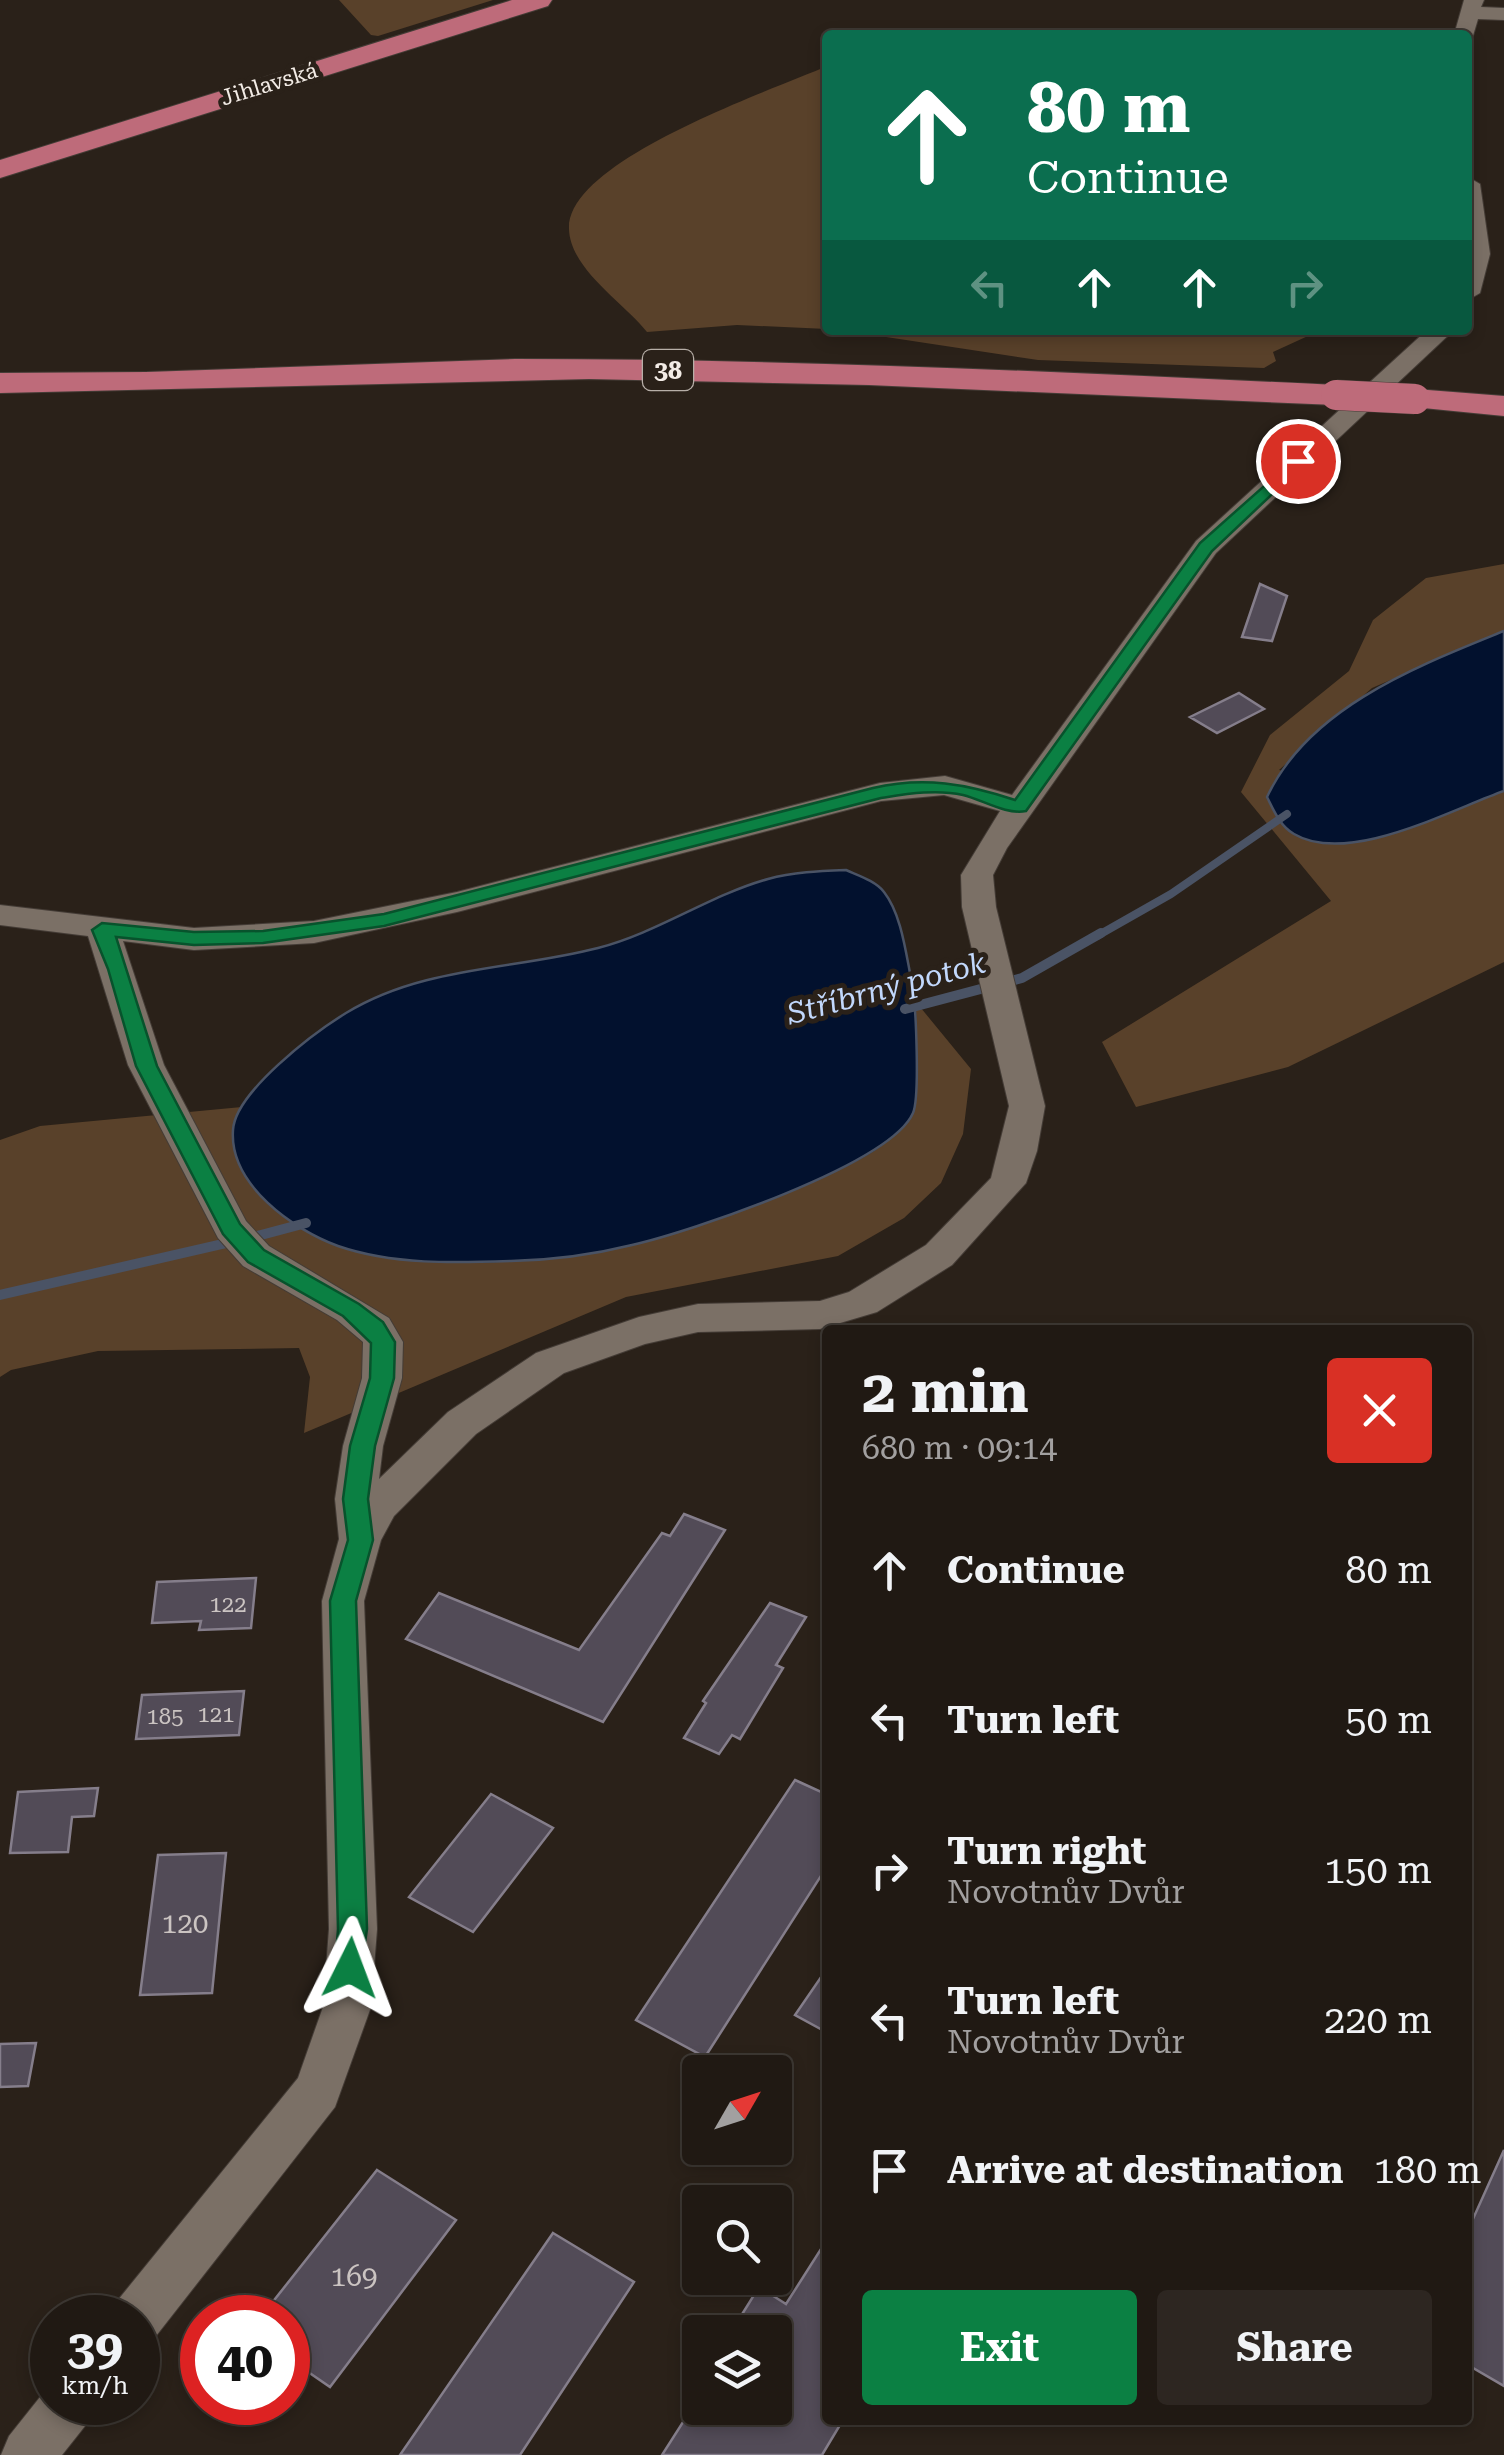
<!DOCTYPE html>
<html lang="en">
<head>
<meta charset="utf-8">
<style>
  body { margin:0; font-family:"Roboto Serif",serif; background:#2d2621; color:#f1f3f6; height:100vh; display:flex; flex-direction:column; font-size:38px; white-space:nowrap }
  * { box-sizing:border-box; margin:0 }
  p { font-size:32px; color:#a2a0a0 }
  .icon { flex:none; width:55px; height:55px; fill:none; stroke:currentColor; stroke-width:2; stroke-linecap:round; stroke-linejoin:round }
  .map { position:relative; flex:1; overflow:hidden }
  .panel { position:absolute; left:822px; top:1325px; width:650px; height:1100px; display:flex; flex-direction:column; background:#201913; border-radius:10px; box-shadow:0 5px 15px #0003,0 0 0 2px #3d3833 }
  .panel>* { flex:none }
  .banner { position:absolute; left:822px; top:30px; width:650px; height:305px; border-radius:10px; box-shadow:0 5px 15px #0003,0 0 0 2px #3d3833; background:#0b6e4f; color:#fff; overflow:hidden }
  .needle { width:65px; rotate:51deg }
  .fabs { position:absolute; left:682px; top:2055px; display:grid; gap:20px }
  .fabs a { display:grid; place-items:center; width:110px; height:110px; border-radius:10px; background:#201913; box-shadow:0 5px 15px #0003,0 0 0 2px #3d3833; font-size:50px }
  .speed { position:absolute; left:30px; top:2295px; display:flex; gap:20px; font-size:50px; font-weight:700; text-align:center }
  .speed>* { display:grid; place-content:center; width:130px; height:130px; border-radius:50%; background:#201913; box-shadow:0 5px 15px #0003,0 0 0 2px #3d3833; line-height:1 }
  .speed small { font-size:25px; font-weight:400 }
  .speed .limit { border:15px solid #d22; background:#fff; color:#111 }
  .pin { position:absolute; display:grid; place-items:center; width:85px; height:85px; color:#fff; margin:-42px; border:5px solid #fff; border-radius:50%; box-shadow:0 2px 10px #0007 }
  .me { position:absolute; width:110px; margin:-55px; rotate:3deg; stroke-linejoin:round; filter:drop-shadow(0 0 8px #0008) }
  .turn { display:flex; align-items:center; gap:35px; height:210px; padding:0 40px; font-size:45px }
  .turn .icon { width:130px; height:130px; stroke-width:2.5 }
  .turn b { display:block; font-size:70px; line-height:85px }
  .lanes { display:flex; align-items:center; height:95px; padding:0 40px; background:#0003; justify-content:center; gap:50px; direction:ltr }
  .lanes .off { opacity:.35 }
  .round { display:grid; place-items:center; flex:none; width:105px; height:105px; border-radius:10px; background:#2d2621 }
  .headline { display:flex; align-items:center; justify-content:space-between; height:170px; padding:0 40px }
  h1 { font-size:60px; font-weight:700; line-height:75px }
  .action { display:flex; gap:20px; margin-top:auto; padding:20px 40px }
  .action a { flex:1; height:115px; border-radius:10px; background:#0b8043; color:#fff; font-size:40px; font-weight:700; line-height:115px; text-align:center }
  .action a+a { background:#2d2621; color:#f1f3f6 }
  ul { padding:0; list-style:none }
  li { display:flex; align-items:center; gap:30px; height:150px; padding:0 40px }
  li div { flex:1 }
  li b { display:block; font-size:38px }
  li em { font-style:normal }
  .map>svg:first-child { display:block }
  .green { fill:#59412a }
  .water { fill:#02112e; stroke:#4a5365; stroke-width:2.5 }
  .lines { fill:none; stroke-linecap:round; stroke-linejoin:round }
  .stream-far1 { stroke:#4a5365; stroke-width:8 }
  .stream { stroke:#4a5365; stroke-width:10 }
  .building { fill:#524b57; stroke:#857e8b; stroke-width:2.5 }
  .minor-casing { stroke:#443c36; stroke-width:2 }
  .major-casing { stroke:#443c36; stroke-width:2 }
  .minor { fill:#7b7066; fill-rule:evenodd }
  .major { fill:#be6b7a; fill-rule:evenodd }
  .major-bridge-casing { stroke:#443c36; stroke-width:31; stroke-linecap:butt }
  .major-bridge { stroke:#be6b7a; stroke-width:30 }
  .route { fill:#0b8043; stroke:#07532c; stroke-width:2.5 }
  .labels { text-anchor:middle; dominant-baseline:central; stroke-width:10; stroke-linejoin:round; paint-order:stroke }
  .far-street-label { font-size:22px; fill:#f3ece6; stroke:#2a2119 }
  .number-label { font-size:22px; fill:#cbc4c2 }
  .shield { fill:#2a2119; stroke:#b7afa8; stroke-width:2.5 }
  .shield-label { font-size:25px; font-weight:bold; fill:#f3ece6 }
  .near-number-label { font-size:28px; fill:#cbc4c2 }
  .water-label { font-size:30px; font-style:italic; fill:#c2d8fc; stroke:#2a2119 }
</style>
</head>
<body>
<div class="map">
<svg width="1504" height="2455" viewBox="0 0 1504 2455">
  <rect width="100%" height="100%" fill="#2a2119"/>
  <path class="green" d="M339,0H493L378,36L371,35Z
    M827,66V329L737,325L647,332C624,303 570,269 569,229C566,160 773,90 827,66Z
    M840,330H1321L1273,352L1276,361L1264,368L1038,360Z
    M1504,564V631L1372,688L1279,770L1446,811L1504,791V962L1288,1067L1136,1107L1102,1042L1331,901L1241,792L1270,735L1349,671L1373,620L1426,578Z
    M916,1002L971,1069L963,1134L941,1183L904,1218L838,1256L626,1297L304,1433L310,1377L299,1348L98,1351L11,1370L0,1377V1140L40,1126L242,1107C226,1148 244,1186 281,1209C300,1221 319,1236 339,1246C362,1257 396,1258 421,1261C552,1271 671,1239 790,1190C831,1173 888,1154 911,1115C919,1102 916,1022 916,1002Z"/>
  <path class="water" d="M1504,631V791C1450,810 1348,866 1294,834C1280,826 1274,811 1267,797C1309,707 1418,666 1504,631Z
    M846,870C857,875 876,881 884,892C902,915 906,955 912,983C916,1003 920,1097 913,1113C890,1165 689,1232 632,1245C592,1255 553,1260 511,1261C455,1263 393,1265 338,1246C294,1230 229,1185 233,1130C235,1092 315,1032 346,1013C423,966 513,970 598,948C657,933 710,895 768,879C793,872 820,871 846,870Z"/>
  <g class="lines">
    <path class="stream-far1" d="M1097,936L1171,894L1287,814"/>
    <path class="stream" d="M905,1009L1022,978L1101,933
      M250,1238L306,1223
      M0,1295L231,1242"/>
  </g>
  <path class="building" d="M1260,584L1287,596L1272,641L1242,637Z
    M1239,693L1264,709L1217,733L1190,717Z
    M684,1514L725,1530L603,1722L406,1639L439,1593L579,1650L662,1533L670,1536Z
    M256,1578L251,1628L199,1630L201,1621L152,1623L157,1582Z
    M770,1603L806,1617L776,1665L783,1668L740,1739L732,1735L719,1754L684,1738L706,1703L703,1701Z
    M244,1691L239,1735L136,1739L142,1695Z
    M795,1780L828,1795V1865L705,2057L636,2020Z
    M98,1788L94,1816L72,1817L68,1852L10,1853L18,1792Z
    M491,1794L553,1828L473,1932L409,1897Z
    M226,1853L212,1993L140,1995L158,1855Z
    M828,1967V2033L795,2015Z
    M36,2043L28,2086L0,2087V2044Z
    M1504,2150V2386L1468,2365V2230Z
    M377,2170L456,2220L330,2387L288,2358V2318H260Z
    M553,2233L634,2282L520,2455H400Z
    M828,2238V2420H843L822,2455H662L692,2408H775V2332H731L759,2287L786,2304Z"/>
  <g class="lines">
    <g class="minor-casing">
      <path id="minor" d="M1464,0H1484L1481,7L1504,8V20L1478,19L1472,39L1468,41V35H1454Z
        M1468,177L1480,184L1490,254L1480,293L1468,300Z
        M1427,330H1454L1216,553L1007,848L993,875L996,907L1045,1106L1037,1151L1026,1183L952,1265L877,1312L820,1329L698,1332L645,1344L564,1373L476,1434L394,1516L381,1540L364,1601L377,1929L371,2007L335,2107L156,2336L138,2344V2318H111L118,2300L298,2078L323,2007L329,1929L322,1601L339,1539L335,1499L343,1446L362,1378L363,1342L337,1320L243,1266L218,1238L128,1065L88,936L0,925V905L194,928L314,921L457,892L880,783L945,776L1012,795L1196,541ZM944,795L1000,811L961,875L962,907L1009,1106L991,1178L926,1245L849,1292L820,1301L698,1304L639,1317L536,1353L448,1412L379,1479L383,1446L402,1378L403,1342L389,1318L269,1246L246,1221L164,1065L123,941L194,950L314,943L457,912L881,801Z
        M52,2382V2402H97L89,2421L62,2455H1L9,2436Z"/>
    </g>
    <g class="major-casing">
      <path id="major" d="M512,0H552L548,6L0,178V160Z
        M515,359C789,359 1063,372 1336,385L1348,388L1352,395L1348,402L1336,405L869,385L589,379L0,393V373L147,372Z
        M1415,389L1504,396V416L1403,406L1398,399L1403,392Z"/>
    </g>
    <use href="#minor" class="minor"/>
    <use href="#major" class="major"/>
    <g class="major-bridge-casing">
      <path id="major-bridge" d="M1336,395L1415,399"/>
    </g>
    <use href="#major-bridge" class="major-bridge"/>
  </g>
  <path class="route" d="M1298,456L1306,461L1304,464L1212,551L1026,811C1006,815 983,800 963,795C936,789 907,794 881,798L384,926L263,943L194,945L116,937L157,1066L240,1224L264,1250L359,1304L383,1322L395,1342L394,1378L375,1446L368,1499L373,1540L356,1601L367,1929L360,1977L350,1981L340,1977L335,1968L338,1929L330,1601L348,1540L343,1499L350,1446L370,1378L371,1343L343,1316L248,1262L223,1234L136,1066L108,969L92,930L102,923L194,932L263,931L384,914L873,788C924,776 967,784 1015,800L1200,543Z"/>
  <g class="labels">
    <g class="far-street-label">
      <text transform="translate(269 84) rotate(-17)">Jihlavská</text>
    </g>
    <g class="number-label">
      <text x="228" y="1604">122</text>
      <text x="216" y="1714">121</text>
      <text x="165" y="1716">185</text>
    </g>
    <rect class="shield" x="643" y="350" width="50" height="40" rx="8"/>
    <g class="shield-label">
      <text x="668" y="370">38</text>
    </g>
    <g class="near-number-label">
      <text x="185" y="1923">120</text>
      <text x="354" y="2276">169</text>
    </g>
    <g class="water-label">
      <text transform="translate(886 988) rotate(-15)">Stříbrný potok</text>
    </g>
  </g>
</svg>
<div class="fabs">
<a><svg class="needle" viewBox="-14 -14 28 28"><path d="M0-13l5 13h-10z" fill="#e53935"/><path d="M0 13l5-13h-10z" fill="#a2a0a0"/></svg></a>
<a><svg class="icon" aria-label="search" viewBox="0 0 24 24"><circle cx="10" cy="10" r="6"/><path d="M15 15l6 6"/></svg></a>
<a><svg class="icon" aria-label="layers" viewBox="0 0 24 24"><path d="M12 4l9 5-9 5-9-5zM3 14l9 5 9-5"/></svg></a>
</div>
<div class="speed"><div>39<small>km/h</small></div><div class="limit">40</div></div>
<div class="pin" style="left:1298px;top:461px;background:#d93025"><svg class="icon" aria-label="arrive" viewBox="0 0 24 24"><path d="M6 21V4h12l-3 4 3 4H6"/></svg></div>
<svg class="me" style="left:350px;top:1968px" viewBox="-20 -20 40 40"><path d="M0-17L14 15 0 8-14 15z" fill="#0b8043" stroke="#fff" stroke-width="4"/></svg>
<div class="banner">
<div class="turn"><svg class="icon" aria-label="ahead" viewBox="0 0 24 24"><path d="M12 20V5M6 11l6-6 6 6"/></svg><div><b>80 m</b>Continue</div></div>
<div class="lanes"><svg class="icon off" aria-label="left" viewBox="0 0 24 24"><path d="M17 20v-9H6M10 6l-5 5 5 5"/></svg><svg class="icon" aria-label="ahead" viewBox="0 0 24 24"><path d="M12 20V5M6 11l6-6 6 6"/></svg><svg class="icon" aria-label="ahead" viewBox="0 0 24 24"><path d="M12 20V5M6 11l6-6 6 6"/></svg><svg class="icon off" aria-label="right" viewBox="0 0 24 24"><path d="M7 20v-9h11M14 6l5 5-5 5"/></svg></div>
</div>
<section class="panel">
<div class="headline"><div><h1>2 min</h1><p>680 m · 09:14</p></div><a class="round" style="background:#d93025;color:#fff"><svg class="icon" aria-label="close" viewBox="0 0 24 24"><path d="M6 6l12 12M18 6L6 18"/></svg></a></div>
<ul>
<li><svg class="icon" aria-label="ahead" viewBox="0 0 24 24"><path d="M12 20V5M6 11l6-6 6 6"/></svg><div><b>Continue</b></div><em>80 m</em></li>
<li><svg class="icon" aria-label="left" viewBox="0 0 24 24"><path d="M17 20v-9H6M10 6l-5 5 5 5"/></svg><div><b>Turn left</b></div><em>50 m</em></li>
<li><svg class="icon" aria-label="right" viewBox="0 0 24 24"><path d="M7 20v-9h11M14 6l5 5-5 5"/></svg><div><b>Turn right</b><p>Novotnův Dvůr</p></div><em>150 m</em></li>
<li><svg class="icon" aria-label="left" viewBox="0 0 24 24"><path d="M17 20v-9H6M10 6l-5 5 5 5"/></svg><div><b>Turn left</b><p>Novotnův Dvůr</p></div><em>220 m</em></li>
<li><svg class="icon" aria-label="arrive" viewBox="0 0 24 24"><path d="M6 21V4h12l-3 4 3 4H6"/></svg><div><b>Arrive at destination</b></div><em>180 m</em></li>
</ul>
<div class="action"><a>Exit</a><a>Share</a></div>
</section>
</div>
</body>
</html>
